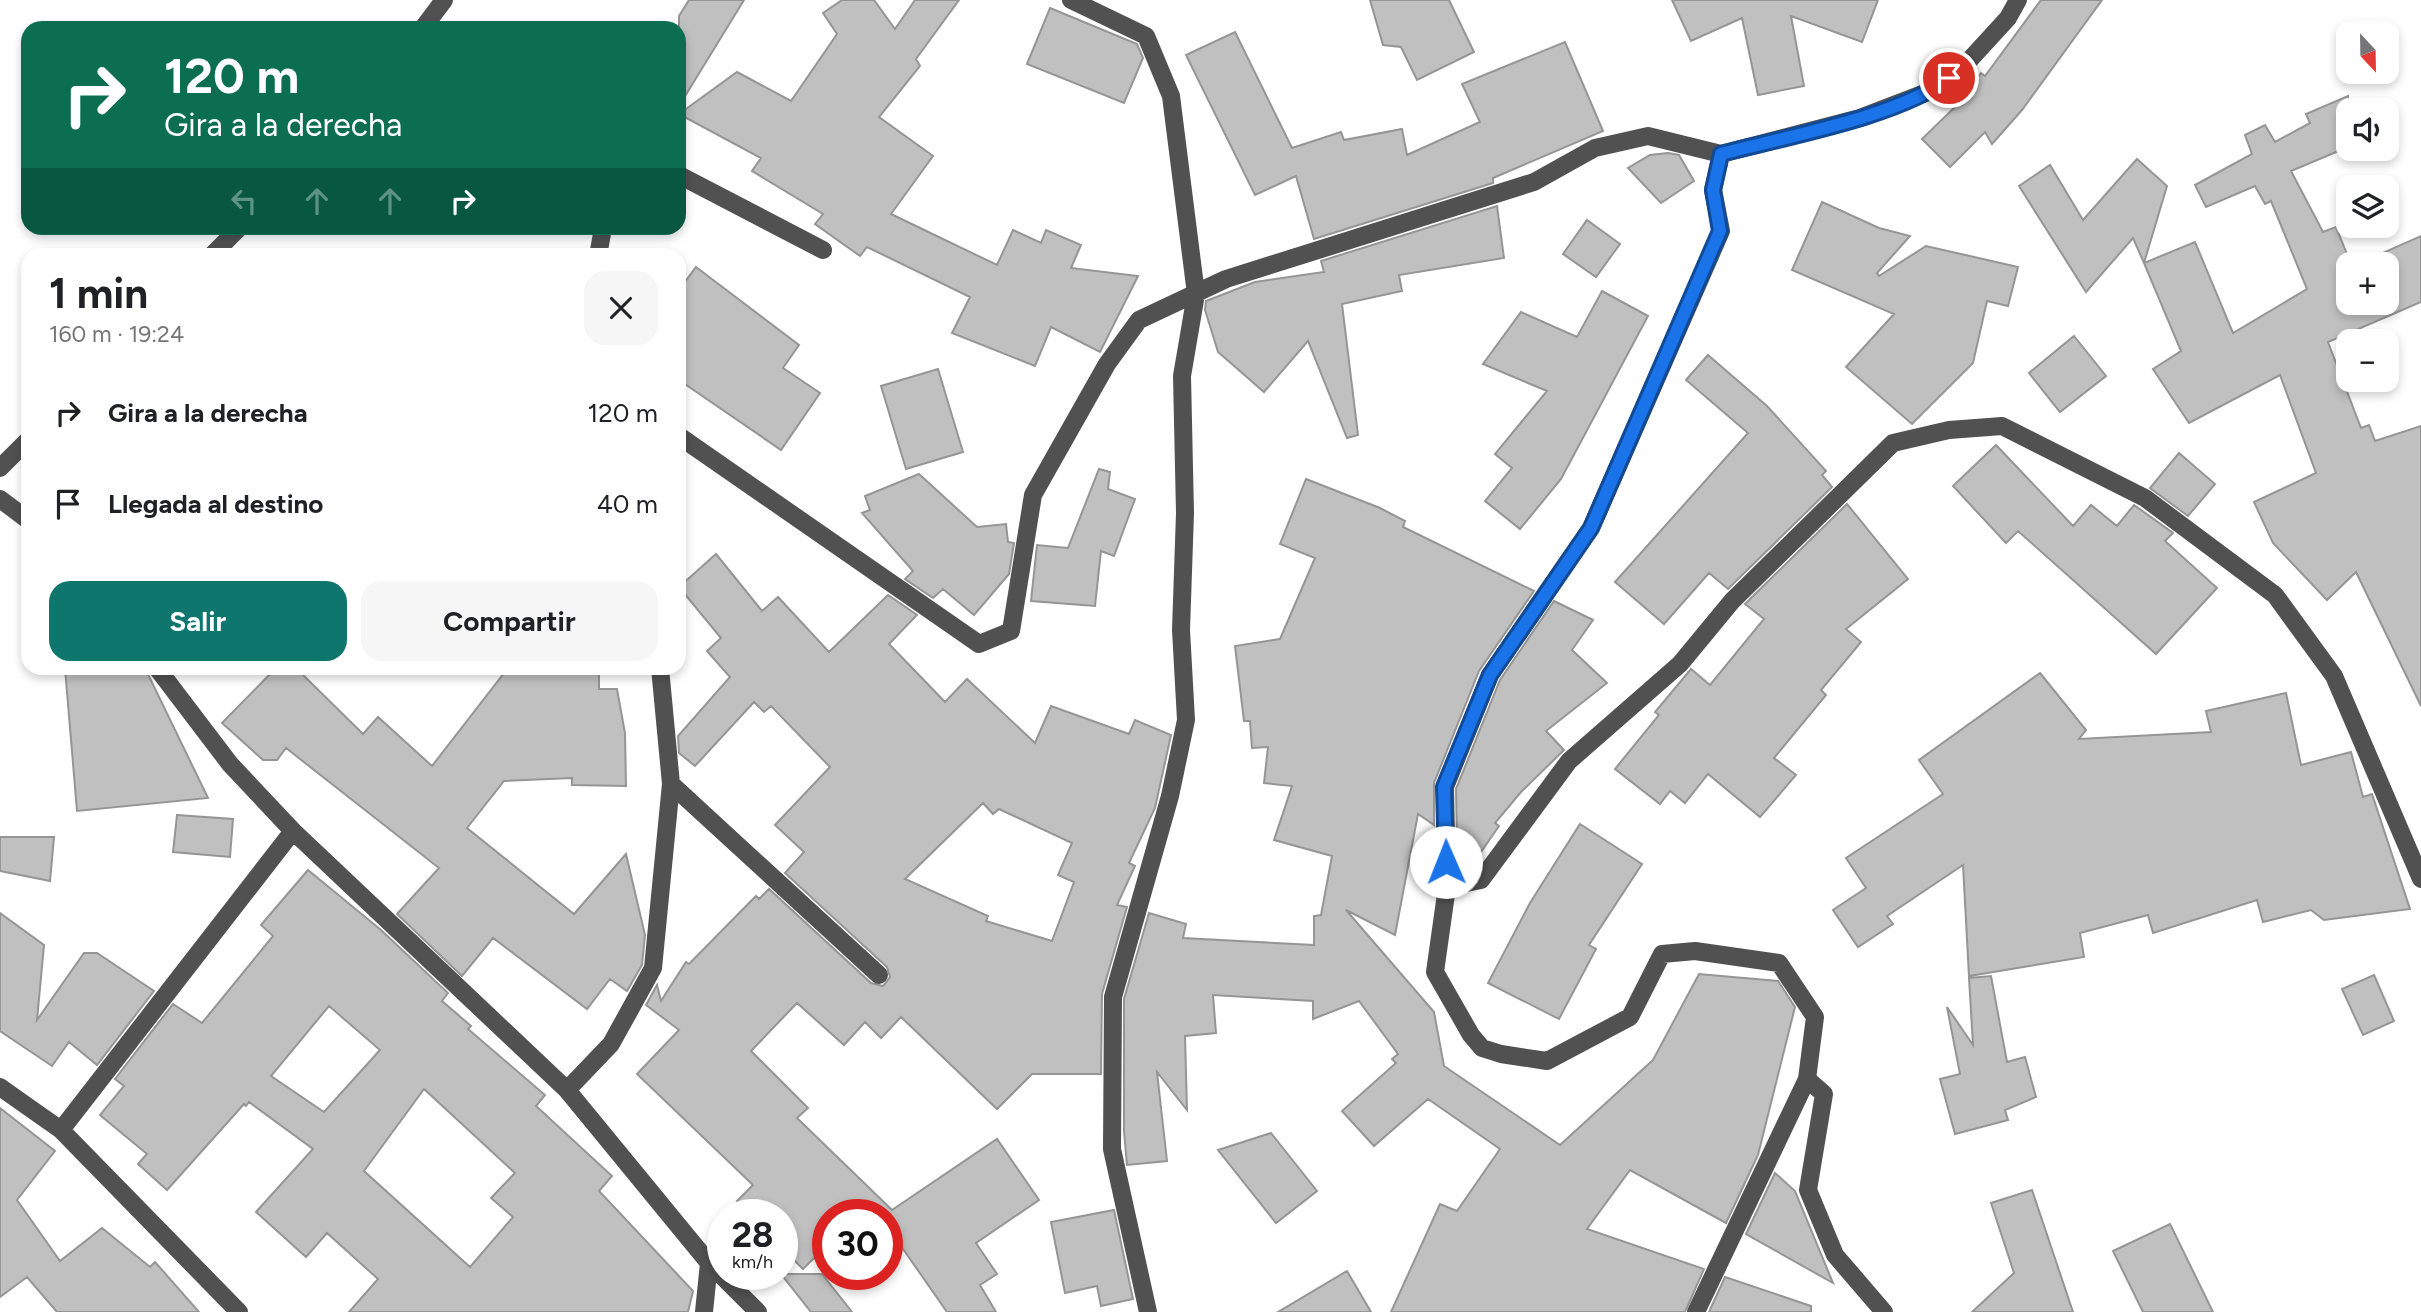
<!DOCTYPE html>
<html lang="es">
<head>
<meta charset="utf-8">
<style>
  body { margin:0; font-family:Figtree,sans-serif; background:#f6f6f6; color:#202124; height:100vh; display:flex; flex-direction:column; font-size:26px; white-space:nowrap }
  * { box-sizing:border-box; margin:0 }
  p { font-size:23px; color:#757577 }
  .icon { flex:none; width:38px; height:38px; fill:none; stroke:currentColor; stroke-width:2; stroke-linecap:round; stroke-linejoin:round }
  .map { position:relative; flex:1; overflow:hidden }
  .panel { position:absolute; left:21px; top:248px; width:665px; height:427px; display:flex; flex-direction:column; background:#fff; border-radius:21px; box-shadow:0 4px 10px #0003 }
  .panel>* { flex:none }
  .top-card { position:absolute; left:21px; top:21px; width:665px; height:214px; border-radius:21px; box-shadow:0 4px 10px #0003; background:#0b6e4f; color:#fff; overflow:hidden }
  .needle { width:46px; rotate:158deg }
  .buttons { position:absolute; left:2336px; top:21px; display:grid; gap:14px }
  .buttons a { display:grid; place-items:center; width:63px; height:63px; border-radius:14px; background:#fff; box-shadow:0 4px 10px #0003; font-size:35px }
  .speed { position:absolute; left:707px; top:1199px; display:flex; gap:14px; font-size:35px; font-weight:700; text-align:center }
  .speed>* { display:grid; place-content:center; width:91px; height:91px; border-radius:50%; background:#fff; box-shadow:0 4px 10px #0003; line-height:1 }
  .speed small { font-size:18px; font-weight:400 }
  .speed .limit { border:10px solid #d22; background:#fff; color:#111 }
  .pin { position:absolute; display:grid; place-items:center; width:60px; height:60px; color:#fff; margin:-30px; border:4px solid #fff; border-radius:50%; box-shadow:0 2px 7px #0007 }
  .me { position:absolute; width:77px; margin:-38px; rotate:359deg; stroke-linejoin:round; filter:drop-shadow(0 0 5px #0008) }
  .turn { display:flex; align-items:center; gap:24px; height:147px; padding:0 28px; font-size:32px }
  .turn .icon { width:91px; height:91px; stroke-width:2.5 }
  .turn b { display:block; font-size:49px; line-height:60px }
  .lanes { display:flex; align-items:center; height:66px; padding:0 28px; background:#0003; justify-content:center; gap:35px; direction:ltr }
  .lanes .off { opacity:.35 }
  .round { display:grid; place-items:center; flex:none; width:74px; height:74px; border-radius:21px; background:#f6f6f6 }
  .headline { display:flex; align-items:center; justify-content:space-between; height:119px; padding:0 28px }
  h1 { font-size:42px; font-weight:700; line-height:52px }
  .primary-button { display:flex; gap:14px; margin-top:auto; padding:14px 28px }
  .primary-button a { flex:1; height:80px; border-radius:21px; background:#0f766e; color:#fff; font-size:28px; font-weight:700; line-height:80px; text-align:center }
  .primary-button a+a { background:#f6f6f6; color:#202124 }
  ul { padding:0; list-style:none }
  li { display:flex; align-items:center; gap:21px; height:91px; padding:0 28px }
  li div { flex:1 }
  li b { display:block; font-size:26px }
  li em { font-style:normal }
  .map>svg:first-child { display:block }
  .building { fill:#c0c0c0; stroke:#959595; stroke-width:2; fill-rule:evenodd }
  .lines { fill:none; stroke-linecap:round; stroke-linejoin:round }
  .minor { stroke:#515151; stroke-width:18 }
  .route-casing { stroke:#114b97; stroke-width:18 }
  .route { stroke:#1a73e8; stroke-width:12 }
</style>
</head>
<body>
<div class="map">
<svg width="2421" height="1312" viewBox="0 0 2421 1312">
  <rect width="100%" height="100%" fill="#fff"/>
  <path class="building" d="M689,0H744L679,106V16Z
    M842,0H874L895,29L915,0H959L916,59L920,66L879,117L933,156L891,214L997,265L1013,230L1041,243L1046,230L1081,245L1071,268L1138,276L1100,352L1051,327L1035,366L952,333L970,297L867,247L860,256L815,224L823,214L752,171L761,158L679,114L737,72L791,101L837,34L823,13Z
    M1370,0H1449L1474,52L1417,80L1401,47L1383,45Z
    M1672,0H1878L1862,42L1791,16L1804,86L1758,95L1742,18L1691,41Z
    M2041,0H2102L2022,110L1992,144L1985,132L1950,167L1922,139L1955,107L1953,105L1981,73L1985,76Z
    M1050,8L1137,44L1143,58L1124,103L1027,64Z
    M1235,32L1292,148L1341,132L1344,140L1402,129L1407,155L1480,122L1462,84L1565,42L1603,131L1493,178V183L1314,239L1296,176L1255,195L1186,55Z
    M2348,96V147L2291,171L2323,232L2336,227L2351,264H2348V303H2387V264H2358L2421,236V302L2328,342L2361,428L2369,425L2375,441L2421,426V706L2356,572L2327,600L2273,543L2254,502L2316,473L2280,375L2189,423L2153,369L2181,351L2144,263L2195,242L2233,333L2307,289L2271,201L2265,204L2255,186L2206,207L2195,185L2252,154L2245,135L2265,125L2275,142L2310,123L2306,114Z
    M1668,153L1679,155L1694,181L1661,203L1628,168L1650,155Z
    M2137,159L2167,186L2144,263L2133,238L2086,292L2019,186L2050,165L2083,220Z
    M1822,202L1879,228L1910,236L1877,273L1879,276L1926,246L2018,267L2008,306L1987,301L1973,363L1912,424L1846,367L1894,314L1792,270Z
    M1497,206L1504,258L1399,275L1402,291L1342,304L1358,435L1347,438L1308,341L1264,392L1218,352L1205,310L1206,301L1255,282L1324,272L1321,261Z
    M1587,220L1620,244L1596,277L1563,254Z
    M696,267L799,345L783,368L820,393L781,450L679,380V290Z
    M1602,291L1648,316L1561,479L1520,529L1485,501L1512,468L1495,454L1547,391L1483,364L1521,312L1577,337Z
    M2074,336L2106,376L2060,412L2029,373Z
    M1708,355L1767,406L1826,471L1822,475L1832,487L1728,589L1709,573L1664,624L1615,582L1748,433L1686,380Z
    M938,369L963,452L906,469L881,386Z
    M1996,445L2073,526L2091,505L2117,526L2134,505L2173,533L2165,541L2217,588L2156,654L2018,531L2006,543L1953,486Z
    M2179,453L2215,484L2188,516L2150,488Z
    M1099,469L1110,472L1108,489L1135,499L1114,556L1101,551L1095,606L1031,601L1037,545L1068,548Z
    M919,474L977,527L1006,524L1008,542L1014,543L1009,574L974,615L943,589L933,598L905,579L913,571L862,513L870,510L865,496Z
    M1306,479L1380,508L1405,521L1403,527L1534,591L1479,671L1434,783V825L1418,814L1395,935L1346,910L1434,1012L1444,1066L1560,1145L1653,1060L1699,974L1778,981L1795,1007L1758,1155L1726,1223L1630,1170L1587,1229L1704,1269L1685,1312H1391L1440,1204L1457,1211L1500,1149L1428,1099L1374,1146L1342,1111L1396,1063L1392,1059L1398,1054L1359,1001L1313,1019V1001L1213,995L1216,1033L1185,1036L1187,1110L1157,1072L1167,1161L1127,1165L1124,1131V999L1149,913L1186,924L1183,938L1314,945V916L1321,915L1332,856L1274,840L1292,786L1264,783L1268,747L1252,748L1250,721H1244L1235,646L1280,639L1315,558L1280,544Z
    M1847,504L1908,579L1846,629L1861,642L1821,690L1826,695L1774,758L1796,775L1760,817L1708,774L1685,803L1670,791L1660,804L1615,769L1659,715L1655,712L1691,669L1710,685L1764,619L1745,604Z
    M716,554L762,611L778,597L829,652L888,595L917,615L889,644L945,702L967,679L1035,743L1051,706L1129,734L1135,720L1171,735L1155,808L1129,863L1135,866L1117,905L1127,907L1102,994L1101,1074H1032L997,1109L901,1017L881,1038L865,1022L844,1045L797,1003L751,1051L808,1108L797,1118L892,1210L997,1139L1039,1200L976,1243L997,1274L980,1285L996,1312H947L887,1226V1214H828V1244L803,1269L782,1248V1214H750L737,1201L753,1185L637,1074L679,1030L646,1005L657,985L661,1001L686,962L689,964L756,896L759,899L769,889L871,983L883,986L890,977L887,967L785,873L804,852L775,825L830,767L771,706L764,712L754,702L695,766L679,753L678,736L730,677L707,651L721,638L679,587ZM983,803L993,814L999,809L1072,843L1058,875L1074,882L1052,941L986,921L988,916L905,879Z
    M1554,601L1593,620L1572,650L1607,683L1546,731L1564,750L1521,792L1495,823L1499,826L1479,855L1457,841L1456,789L1500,680Z
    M65,668H145L208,798L77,811Z
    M276,668H296L363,734L378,717L432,766L508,668H599V689H617L625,733L626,786L572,785V778L504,781L467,828L574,914L626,854L645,935L642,965L627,991L610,979L587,1009L493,938L462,976L397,914L439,868L286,748L277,760H263L222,723Z
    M2040,673L2086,730L2079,739L2211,732L2206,711L2286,693L2301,765L2351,752L2363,797L2372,794L2410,909L2324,920L2311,910L2263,922L2257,900L2153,933L2148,915L2080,933L2084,957L1969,976L1963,865L1887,916L1893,924L1858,947L1833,910L1866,888L1846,858L1943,794L1919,760Z
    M177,815L233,819L230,857L173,852Z
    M1580,824L1642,864L1589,945L1596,949L1559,1019L1488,983L1530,903Z
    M0,837H54L50,881L0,871Z
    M308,870L381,930L448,993L442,1001L471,1026L468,1029L545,1095L536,1106L612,1176L599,1191L693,1291L688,1312H349L378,1279L327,1233L306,1257L256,1212L313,1149L249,1102L246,1106L244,1104L167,1190L138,1164L147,1154L100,1115L124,1086L115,1079L173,1004L202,1023L273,936L261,925ZM329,1006L380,1050L324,1112L271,1076ZM424,1089L515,1173L491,1198L513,1217L470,1267L364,1171Z
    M0,913L44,945L37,1020L84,953H97L154,991L97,1065L69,1042L52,1066L0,1031Z
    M2374,975L2394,1021L2363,1035L2342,989Z
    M1991,976L2007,1062L2025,1057L2036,1097L2005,1110L2008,1120L1955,1134L1940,1079L1960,1074L1947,1007L1973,1045L1969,978Z
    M0,1108L55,1151L17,1200L60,1261L102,1228L150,1267L155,1262L199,1312H57L27,1277L0,1297Z
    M1271,1133L1317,1191L1276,1223L1218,1150Z
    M1775,1173L1795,1191L1833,1283L1746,1234Z
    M2032,1190L2073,1312H1972L2014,1273L1991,1203Z
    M1114,1210L1133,1299L1101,1306L1097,1286L1065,1293L1051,1222Z
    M2170,1224L2213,1312H2143L2113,1251Z
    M1347,1271L1371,1312H1278Z
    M781,1274H822L852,1312H811Z
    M1725,1277L1811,1306V1312H1709Z"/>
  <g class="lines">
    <path class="minor" d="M1071,0L1146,36L1171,96L1196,294L1182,376L1185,513L1181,630L1186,720L1170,796L1113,997L1112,1149L1148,1312
      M423,28L444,0
      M679,175L823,250
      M211,256L239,228
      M598,256L603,228
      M679,436L979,644L1011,631L1033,495L1107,364L1139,320L1226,279L1534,182L1595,148L1648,136L1721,154L1860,118L1933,90L1964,66L2008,18L2018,0
      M0,468L28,440
      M0,499L28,520
      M157,668L230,764L293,831L567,1090L709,1263L758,1312
      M671,784L879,975
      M1447,887L1481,880L1569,761L1680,664L1732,601L1893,443L1949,430L2002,426L2145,498L2275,595L2334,676L2421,879
      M1807,1079L1824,1094L1808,1190L1835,1255L1884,1312
      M0,1087L61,1130L239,1312
      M567,1090L611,1044L653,968L671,784L660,668
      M61,1130L293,831
      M704,1312L709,1263
      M1696,1312L1807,1079L1815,1017L1779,963L1695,951L1662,954L1630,1017L1547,1061L1501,1054L1482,1048L1471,1035L1435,972L1447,887L1445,787L1490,675L1591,528L1721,231L1713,190L1721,154"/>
  </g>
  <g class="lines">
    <g class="route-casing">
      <path id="route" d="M1446,862L1444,787L1490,675L1591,528L1720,231L1713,190L1721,154C1784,137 1899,117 1949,78"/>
    </g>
    <use href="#route" class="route"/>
  </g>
</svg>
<div class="buttons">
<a><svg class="needle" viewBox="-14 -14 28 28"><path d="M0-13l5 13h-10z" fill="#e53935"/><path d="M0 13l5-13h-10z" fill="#757577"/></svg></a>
<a><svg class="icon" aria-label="sound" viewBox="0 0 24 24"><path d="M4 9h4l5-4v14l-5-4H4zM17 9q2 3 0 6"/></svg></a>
<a><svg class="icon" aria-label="layers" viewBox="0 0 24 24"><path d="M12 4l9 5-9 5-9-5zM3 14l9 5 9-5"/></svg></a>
<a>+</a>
<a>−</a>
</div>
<div class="speed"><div>28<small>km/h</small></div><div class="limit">30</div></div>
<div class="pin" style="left:1949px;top:78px;background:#d93025"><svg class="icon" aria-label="arrive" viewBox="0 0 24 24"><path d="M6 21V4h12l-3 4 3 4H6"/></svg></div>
<svg class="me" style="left:1446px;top:862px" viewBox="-20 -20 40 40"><circle r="19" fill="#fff"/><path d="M0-13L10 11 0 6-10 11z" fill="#1a73e8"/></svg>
<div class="top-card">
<div class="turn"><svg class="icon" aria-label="right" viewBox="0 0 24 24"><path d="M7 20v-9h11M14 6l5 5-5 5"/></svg><div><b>120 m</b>Gira a la derecha</div></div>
<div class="lanes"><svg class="icon off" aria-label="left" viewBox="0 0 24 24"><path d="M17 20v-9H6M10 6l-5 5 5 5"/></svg><svg class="icon off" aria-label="ahead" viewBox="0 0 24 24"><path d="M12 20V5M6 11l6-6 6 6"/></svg><svg class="icon off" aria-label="ahead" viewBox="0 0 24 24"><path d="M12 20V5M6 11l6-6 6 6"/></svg><svg class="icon" aria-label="right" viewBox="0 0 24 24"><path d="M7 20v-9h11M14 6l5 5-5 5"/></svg></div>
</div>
<section class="panel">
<div class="headline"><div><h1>1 min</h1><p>160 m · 19:24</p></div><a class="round"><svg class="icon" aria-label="close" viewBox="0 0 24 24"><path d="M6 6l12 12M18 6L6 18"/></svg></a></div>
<ul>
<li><svg class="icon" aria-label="right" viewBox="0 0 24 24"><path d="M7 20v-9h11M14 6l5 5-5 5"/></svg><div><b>Gira a la derecha</b></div><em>120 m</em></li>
<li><svg class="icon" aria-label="arrive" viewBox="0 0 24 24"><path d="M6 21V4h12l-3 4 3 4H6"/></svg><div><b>Llegada al destino</b></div><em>40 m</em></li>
</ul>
<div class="primary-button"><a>Salir</a><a>Compartir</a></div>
</section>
</div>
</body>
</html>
